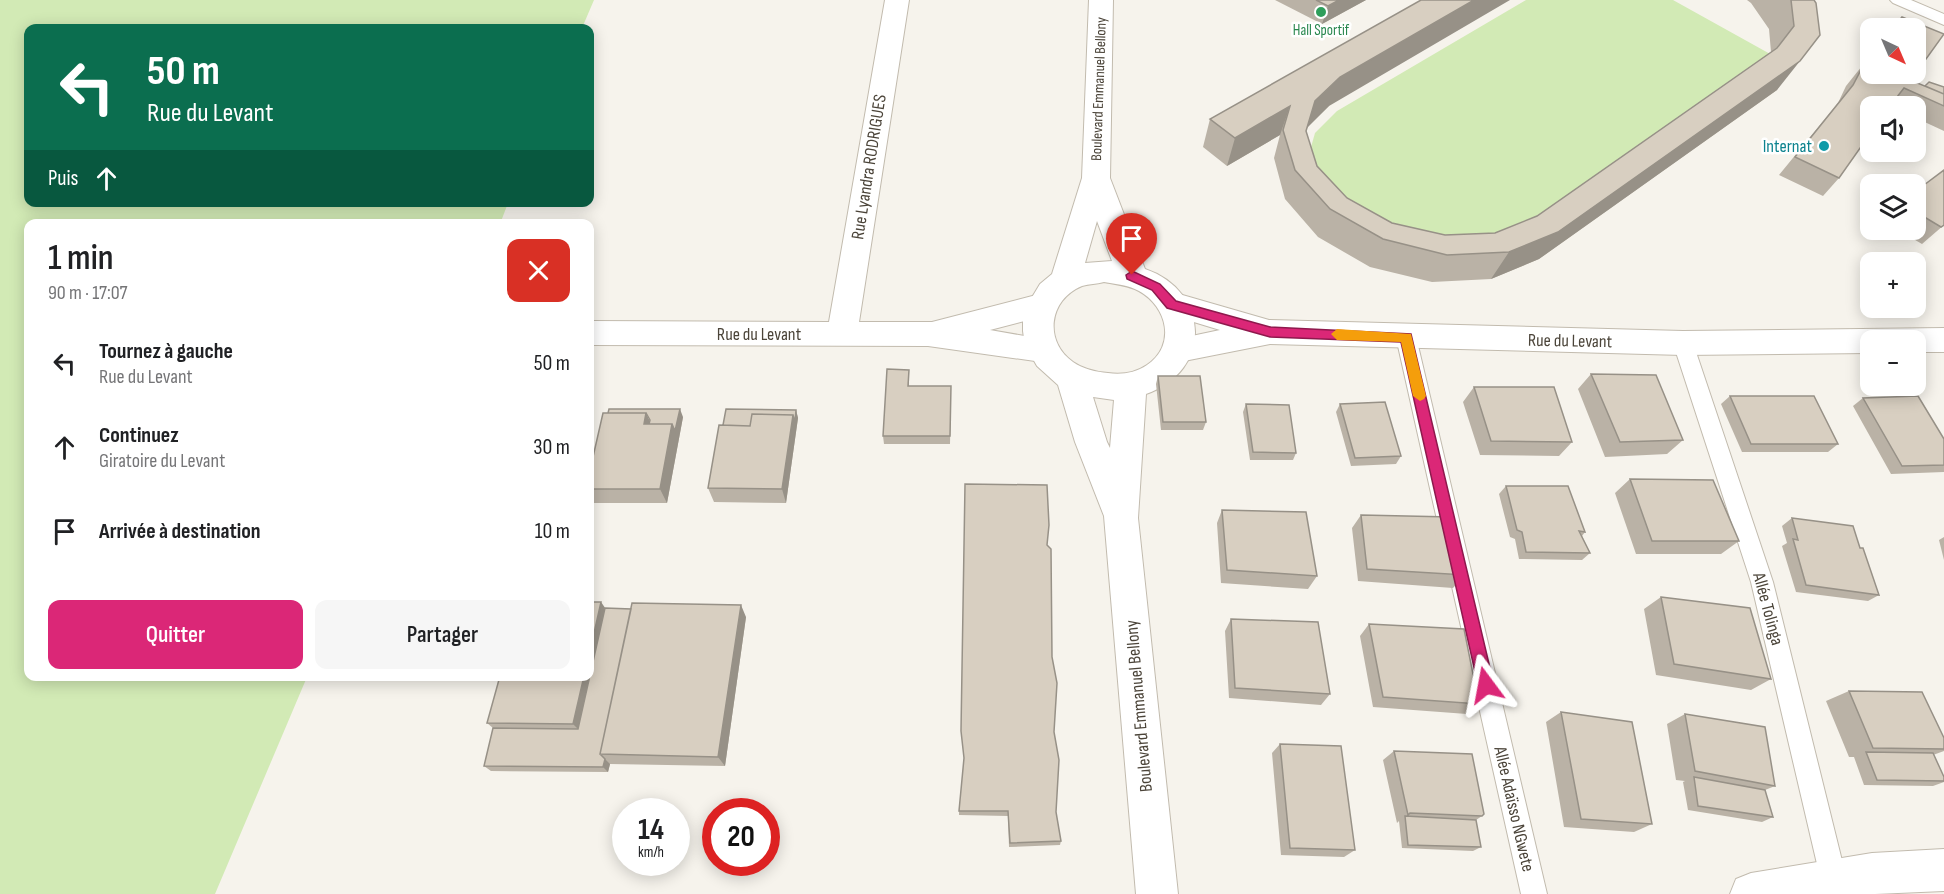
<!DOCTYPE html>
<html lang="fr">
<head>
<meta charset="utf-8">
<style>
  body { margin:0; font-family:"Sofia Sans Condensed",sans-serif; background:#f6f6f6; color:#202124; height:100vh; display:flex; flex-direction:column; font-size:22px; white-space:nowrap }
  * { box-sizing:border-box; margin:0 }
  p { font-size:20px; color:#757577 }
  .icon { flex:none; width:33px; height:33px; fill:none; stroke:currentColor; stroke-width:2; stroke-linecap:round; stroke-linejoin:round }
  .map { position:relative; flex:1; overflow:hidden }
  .panel { position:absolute; left:24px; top:219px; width:570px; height:462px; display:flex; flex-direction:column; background:#fff; border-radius:12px; box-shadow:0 3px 15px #0003 }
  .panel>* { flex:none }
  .top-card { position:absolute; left:24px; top:24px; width:570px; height:183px; border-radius:12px; box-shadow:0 3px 15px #0003; background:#0b6e4f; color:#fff; overflow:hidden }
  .needle { width:39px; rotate:136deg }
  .controls { position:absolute; left:1860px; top:18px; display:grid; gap:12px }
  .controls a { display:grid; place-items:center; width:66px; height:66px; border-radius:12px; background:#fff; box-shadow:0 3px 15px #0003; font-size:30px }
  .speed { position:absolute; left:612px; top:798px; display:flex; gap:12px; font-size:30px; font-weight:700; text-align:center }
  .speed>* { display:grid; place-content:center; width:78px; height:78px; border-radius:50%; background:#fff; box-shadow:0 3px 15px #0003; line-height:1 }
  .speed small { font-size:15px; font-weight:400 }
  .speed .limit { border:9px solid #d22; background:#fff; color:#111 }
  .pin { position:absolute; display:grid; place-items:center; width:51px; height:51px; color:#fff; margin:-62px -26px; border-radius:50% 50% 50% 0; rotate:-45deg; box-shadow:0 0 6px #0007 }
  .pin .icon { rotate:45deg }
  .me { position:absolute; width:66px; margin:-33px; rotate:347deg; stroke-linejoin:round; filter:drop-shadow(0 0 4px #0008) }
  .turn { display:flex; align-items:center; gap:21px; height:126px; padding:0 24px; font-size:27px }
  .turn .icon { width:78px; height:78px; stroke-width:2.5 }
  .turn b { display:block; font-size:42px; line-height:51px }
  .then { display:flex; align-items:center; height:57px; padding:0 24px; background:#0003; gap:12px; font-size:22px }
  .round { display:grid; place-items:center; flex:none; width:63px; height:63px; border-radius:12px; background:#f6f6f6 }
  .head { display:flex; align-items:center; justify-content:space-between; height:102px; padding:0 24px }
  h1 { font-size:36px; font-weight:600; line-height:45px }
  .action { display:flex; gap:12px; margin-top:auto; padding:12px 24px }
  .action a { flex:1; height:69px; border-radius:12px; background:#db2777; color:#fff; font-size:24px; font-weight:600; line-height:69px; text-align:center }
  .action a+a { background:#f6f6f6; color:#202124 }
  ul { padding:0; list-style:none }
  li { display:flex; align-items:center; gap:18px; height:84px; padding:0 24px }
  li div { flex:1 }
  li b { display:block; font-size:22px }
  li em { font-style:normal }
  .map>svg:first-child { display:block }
  .green { fill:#d2eab5 }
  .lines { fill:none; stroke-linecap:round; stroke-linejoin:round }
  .service-casing { stroke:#c2bbae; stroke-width:2 }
  .minor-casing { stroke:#c2bbae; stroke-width:2 }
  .tertiary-casing { stroke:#c2bbae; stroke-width:2 }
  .service { fill:#fff; fill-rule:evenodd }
  .minor { fill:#fff; fill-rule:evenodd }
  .tertiary { fill:#fff; fill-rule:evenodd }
  .wall { fill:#bab2a6 }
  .shaded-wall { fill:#979187 }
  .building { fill:#d8cfc1; stroke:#979187; stroke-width:1.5 }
  .route { fill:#db2777; stroke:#8e194d; stroke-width:1.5 }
  .slow { fill:#f59e0b }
  .leisure-dot { fill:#2e9e5b; stroke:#fff; stroke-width:2 }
  .culture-dot { fill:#0f9aa8; stroke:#fff; stroke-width:2 }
  .labels { text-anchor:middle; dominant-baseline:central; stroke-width:5; stroke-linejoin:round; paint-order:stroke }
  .far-leisure-label { font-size:15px; fill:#27864d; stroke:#fff }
  .far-street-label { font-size:15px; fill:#4b4439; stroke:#fff }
  .culture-label { font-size:18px; fill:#0d838f; stroke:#fff; text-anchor:end }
  .street-label { font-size:18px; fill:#4b4439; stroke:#fff }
</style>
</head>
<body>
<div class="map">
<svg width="1944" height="894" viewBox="0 0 1944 894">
  <rect width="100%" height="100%" fill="#f6f3ec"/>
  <path class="green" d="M0,0H594L582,28H28V202L508,203L500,224H28V676L307,677L215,894H0Z
    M1526,0H1673L1772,55L1511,238L1383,243L1307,161L1315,133L1337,111Z"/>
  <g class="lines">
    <g class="service-casing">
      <path id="service" d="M1890,0H1911L1944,14V25L1893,3Z
        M1406,329L1413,331L1416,337L1547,894H1521L1396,337L1399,331Z
        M1683,335L1690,337L1693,343L1773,582L1847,881L1843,890L1834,894L1825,890L1821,881L1751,582L1673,343L1676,337Z"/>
    </g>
    <g class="minor-casing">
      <path id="minor" d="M885,0H909L859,322H932L1040,294L1051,298L1055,306L1051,314L990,330L1053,341L1058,350L1053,359L1042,362L928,346L590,345V321L829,322Z
        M1172,292L1269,320L1683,331L1944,328V352H1916V340H1870V353L1683,355L1270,344L1179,362L1168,359L1163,350L1168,341L1220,330L1161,312L1157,304L1161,296Z
        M1944,849V891L1875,894H1730L1736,879L1751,873L1872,853Z"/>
    </g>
    <g class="tertiary-casing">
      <path id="tertiary" d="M1089,0H1113L1110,178L1145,269C1210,291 1213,371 1146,394L1138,518L1178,894H1136L1104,516L1075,442L1058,385L1037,366L1025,345L1023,331V317L1028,304L1040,284L1052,274L1082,178ZM1097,221L1112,261L1085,263ZM1104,282C1116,284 1128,285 1139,291C1168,307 1176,346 1147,365C1135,373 1121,375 1108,373C1096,372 1083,369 1073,362C1044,342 1048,300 1082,286C1089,284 1097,284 1104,282ZM1093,397L1114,400L1110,448L1107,442Z"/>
    </g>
    <use href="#service" class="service"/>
    <use href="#minor" class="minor"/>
    <use href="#tertiary" class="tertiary"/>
  </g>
  <path class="wall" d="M1275,0H1366L1322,24Z
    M1747,0H1814L1777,90L1539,259L1491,279L1432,282L1370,267L1318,237L1285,199L1274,158L1280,135L1227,166L1203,147L1210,119L1329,106L1307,127L1306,131L1317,166L1347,198L1392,223L1445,235L1495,233L1537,216L1771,52L1769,29L1751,3Z
    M1870,56V74L1910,80L1925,86L1929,82L1944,87V131L1916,118V106H1870L1839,178L1823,196L1779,175L1838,103L1846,86Z
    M1916,191L1944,225L1922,244L1898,230H1916Z
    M909,370V386L951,395L950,444H884L883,436Z
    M1591,374L1683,440L1667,454L1605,457L1578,389Z
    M1158,376L1206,422L1203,430H1161L1156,384Z
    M1474,387L1572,442L1559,456L1480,455L1463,402Z
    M1730,396L1838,444L1828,452H1742L1721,404Z
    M1863,398L1944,439V472L1891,474L1853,406Z
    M1246,404L1296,453L1293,460H1250L1243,412Z
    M1340,404L1401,456L1396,464L1351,466L1336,412Z
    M796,410L798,418L786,503L714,502L708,488L723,425Z
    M683,417L667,503H594L590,497V470Z
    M1630,479L1739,541L1721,554H1636L1615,493Z
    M1506,486L1585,532L1582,536L1590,553L1582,560L1519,559L1515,539L1510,537L1499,494Z
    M1222,510L1317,576L1308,589L1221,583L1217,523Z
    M1361,515L1465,575L1453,588L1358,581L1352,528Z
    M1792,518L1860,548L1879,595L1868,601L1796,592L1782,546L1787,543L1782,526Z
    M1944,537V560L1939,540Z
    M1047,545L1052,657L1056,812L1061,841L1060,845L1009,847L1008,816L959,815V811Z
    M1661,597L1771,679L1751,690L1656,675L1644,609Z
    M605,608L746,617L725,766L610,764L608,772L491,771L484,766L493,728L487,723Z
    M1231,619L1330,694L1321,705L1229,698L1225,631Z
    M1369,624L1479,704L1467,714L1373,707L1360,636Z
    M1849,691L1944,738V751L1933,755L1944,777V782L1933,786L1864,785L1854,757H1849L1826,701Z
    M1561,712L1652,824L1634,832L1564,827L1546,722Z
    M1685,714L1775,786L1765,790L1773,817L1762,822L1688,810L1683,782L1685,781L1676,780L1667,724Z
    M1280,744L1355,850L1344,857L1281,855L1272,753Z
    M1394,751L1482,816L1476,820L1481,847L1473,851L1402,848L1399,821L1397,823L1383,760Z"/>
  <path class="shaded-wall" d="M1339,0H1366L1322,24L1328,6Z
    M1474,0H1510L1329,106L1305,130L1315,101L1340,77Z
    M1800,61L1777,90L1539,259L1491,279L1509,252Z
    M1290,106L1280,135L1227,166L1235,138Z
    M680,409L683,417L667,503L660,489L672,424Z
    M796,410L798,418L786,503L782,489L793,415Z
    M646,413L653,428L644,424Z
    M601,602L610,615L583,734L573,724L584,676H590V651Z
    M741,605L746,617L725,766L718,757Z
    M605,759L610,764L608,772L603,767Z"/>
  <path class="building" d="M1316,0H1339L1328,6Z
    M1421,0H1474L1340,77L1315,101L1306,131L1317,166L1347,198L1392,223L1445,235L1495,233L1537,216L1777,48L1794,26L1791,0H1814L1816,3L1820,35L1800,61L1558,232L1509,252L1447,255L1383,239L1330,209L1295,170L1283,130L1290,106L1235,138L1210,119Z
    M1902,17L1944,34L1916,73V28H1893Z
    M1870,57V74H1915L1910,80L1944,94V106L1904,88L1890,106H1870V134L1839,178L1795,157L1853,85L1862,68Z
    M1929,82L1944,87V94L1925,86Z
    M1944,170V225L1941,227L1916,212V191Z
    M887,369L909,370L908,386H951L950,436H883Z
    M1591,374L1656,375L1683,440L1620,442Z
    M1158,376H1200L1206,422H1163Z
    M1474,387H1554L1572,442L1491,441Z
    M1730,396H1814L1838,444H1751Z
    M1918,396L1944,439V465L1902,466L1863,398Z
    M1385,402L1401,456L1355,458L1340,404Z
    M1246,404L1289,405L1296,453L1253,452Z
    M609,409H680L675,431L672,424H649L650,420L646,413H608Z
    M726,409L796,410L795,422L793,415L752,414L750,426L723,425Z
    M603,413H646L644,424H672L660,489H590V470Z
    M752,414L793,415L782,489L708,488L719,425L750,426Z
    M1630,479L1713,480L1739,541H1652Z
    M965,484L1047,485L1049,525L1047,545L1051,549L1052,657L1057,683L1054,732L1059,760L1056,812L1061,841L1010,843L1008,811H959L964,758L961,731Z
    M1506,486H1568L1585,532L1579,531L1590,553L1526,552L1522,532L1517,530Z
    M1222,510L1306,512L1317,576L1227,570Z
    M1361,515L1451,517L1465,575L1367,569Z
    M1792,518L1853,526L1860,548H1863L1879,595L1806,585L1793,539L1798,540Z
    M1661,597L1750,608L1771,679L1674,664Z
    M590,602H601L590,651Z
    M632,603L741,605L718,757L600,754Z
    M605,608L631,609L600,754L605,759L603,767L484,766L493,728L578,729Z
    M1231,619L1318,622L1330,694L1235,688Z
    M1369,624L1464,629L1479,704L1383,697Z
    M500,676H584L573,724L487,723Z
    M1849,691L1922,692L1944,738V749L1873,748Z
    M1561,712L1632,722L1652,824L1581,819Z
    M1685,714L1765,727L1775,786L1695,771Z
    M1280,744L1341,746L1355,850L1290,848Z
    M1394,751L1472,754L1484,814L1482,816L1410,813L1408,815Z
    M1866,752L1933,753L1944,777V781L1877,780Z
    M1694,777L1765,790L1773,817L1698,806Z
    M1405,816L1476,820L1481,847L1408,845Z"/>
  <path class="route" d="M1132,271L1160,284L1176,301L1270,327L1411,334L1494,685L1491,691L1486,693L1480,691L1478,685L1401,342L1270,337L1167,308L1152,290L1127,279L1126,275Z"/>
  <path class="slow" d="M1337,329L1411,334L1426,396L1424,399L1420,401L1413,396L1401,342L1337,340L1331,334Z"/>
  <circle class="leisure-dot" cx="1321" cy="12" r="6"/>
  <circle class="culture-dot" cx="1824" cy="146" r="6"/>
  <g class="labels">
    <g class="far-leisure-label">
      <text x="1321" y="30">Hall Sportif</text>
    </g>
    <g class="far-street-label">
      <text transform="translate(1099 89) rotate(-88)">Boulevard Emmanuel Bellony</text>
    </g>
    <g class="culture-label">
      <text x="1812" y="146">Internat</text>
    </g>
    <g class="street-label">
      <text transform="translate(869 167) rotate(-81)">Rue Lyandra RODRIGUES</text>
      <text x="759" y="334">Rue du Levant</text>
      <text transform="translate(1570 341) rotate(1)">Rue du Levant</text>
      <text transform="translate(1768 609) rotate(75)">Allée Tolinga</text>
      <text transform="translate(1139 706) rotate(-95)">Boulevard Emmanuel Bellony</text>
      <text transform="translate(1514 809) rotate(77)">Allée Adaïsso NGwete</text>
    </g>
  </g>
</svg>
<div class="controls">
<a><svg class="needle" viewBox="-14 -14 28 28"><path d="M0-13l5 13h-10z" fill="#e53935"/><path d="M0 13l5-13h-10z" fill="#757577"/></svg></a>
<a><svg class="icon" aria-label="sound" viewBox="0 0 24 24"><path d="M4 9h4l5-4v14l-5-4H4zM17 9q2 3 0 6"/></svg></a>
<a><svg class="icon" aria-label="layers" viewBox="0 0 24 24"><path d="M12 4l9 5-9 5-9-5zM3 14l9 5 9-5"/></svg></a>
<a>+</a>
<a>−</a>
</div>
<div class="speed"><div>14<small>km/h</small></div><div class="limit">20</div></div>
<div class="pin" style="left:1132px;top:275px;background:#d93025"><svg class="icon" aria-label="arrive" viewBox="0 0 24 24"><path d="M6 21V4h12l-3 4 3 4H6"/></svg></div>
<svg class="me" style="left:1486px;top:685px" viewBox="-20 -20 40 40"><path d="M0-17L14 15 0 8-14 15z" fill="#db2777" stroke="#fff" stroke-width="4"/></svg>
<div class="top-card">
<div class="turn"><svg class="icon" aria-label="left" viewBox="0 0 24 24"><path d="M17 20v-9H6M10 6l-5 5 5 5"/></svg><div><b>50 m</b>Rue du Levant</div></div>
<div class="then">Puis<svg class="icon" aria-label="ahead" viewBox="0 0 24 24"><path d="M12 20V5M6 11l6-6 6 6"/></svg></div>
</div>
<section class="panel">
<div class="head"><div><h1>1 min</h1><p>90 m · 17:07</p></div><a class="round" style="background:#d93025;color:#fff"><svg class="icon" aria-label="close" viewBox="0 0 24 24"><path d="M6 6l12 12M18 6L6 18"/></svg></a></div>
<ul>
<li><svg class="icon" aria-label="left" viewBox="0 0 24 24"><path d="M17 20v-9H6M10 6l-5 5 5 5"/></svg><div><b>Tournez à gauche</b><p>Rue du Levant</p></div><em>50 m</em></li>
<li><svg class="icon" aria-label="ahead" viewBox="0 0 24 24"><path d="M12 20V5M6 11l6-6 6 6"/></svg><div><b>Continuez</b><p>Giratoire du Levant</p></div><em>30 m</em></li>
<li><svg class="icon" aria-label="arrive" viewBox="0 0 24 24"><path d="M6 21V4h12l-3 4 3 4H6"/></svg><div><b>Arrivée à destination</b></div><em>10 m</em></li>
</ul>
<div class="action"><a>Quitter</a><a>Partager</a></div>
</section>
</div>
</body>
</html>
